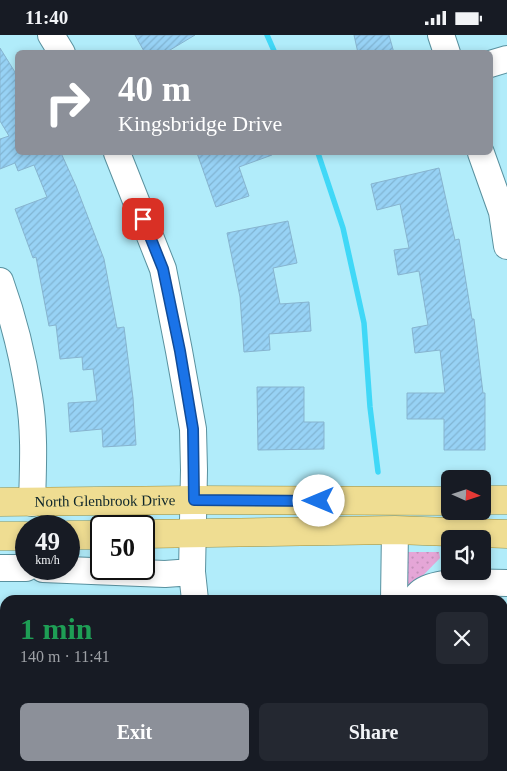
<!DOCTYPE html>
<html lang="en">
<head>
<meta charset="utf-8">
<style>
  body { margin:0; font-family:"Times New Roman",serif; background:#242831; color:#f1f3f6; height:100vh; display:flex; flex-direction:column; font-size:19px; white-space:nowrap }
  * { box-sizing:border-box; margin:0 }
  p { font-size:16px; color:#9ea1a6 }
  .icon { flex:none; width:28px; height:28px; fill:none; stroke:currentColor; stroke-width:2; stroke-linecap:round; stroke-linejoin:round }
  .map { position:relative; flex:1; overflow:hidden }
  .drawer { position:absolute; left:0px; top:560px; width:508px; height:176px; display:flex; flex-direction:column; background:#171b24; border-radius:15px 15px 0 0; box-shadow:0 2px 8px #0003 }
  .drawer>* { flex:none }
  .banner { position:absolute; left:15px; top:15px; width:478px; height:105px; border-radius:8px; box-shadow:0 2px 8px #0003; background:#8c9099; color:#fff; overflow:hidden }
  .needle { width:32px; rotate:93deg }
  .controls { position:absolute; left:441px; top:435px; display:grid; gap:10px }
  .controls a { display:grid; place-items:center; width:50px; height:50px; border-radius:8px; background:#171b24; box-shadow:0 2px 8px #0003; font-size:25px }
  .speed { position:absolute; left:15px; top:480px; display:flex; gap:10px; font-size:25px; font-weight:700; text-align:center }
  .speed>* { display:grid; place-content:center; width:65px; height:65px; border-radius:50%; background:#171b24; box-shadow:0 2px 8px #0003; line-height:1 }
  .speed small { font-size:12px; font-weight:400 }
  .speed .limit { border:2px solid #111; border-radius:8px; background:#fff; color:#111 }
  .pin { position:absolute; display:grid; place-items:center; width:42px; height:42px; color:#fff; margin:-21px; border-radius:10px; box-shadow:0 2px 8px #0006 }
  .me { position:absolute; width:55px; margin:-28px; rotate:270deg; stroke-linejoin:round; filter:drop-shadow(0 0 4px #0008) }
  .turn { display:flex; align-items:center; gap:18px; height:105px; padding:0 20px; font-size:22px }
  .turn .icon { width:65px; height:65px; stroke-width:2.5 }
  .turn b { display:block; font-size:35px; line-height:42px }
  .round { display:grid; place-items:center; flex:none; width:52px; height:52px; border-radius:8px; background:#242831 }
  .head { display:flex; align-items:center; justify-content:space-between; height:85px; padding:0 20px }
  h1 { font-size:30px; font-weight:600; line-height:38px; color:#1e9e55 }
  .button { display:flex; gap:10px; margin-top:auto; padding:10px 20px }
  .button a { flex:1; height:58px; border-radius:8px; background:#8c9099; color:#fff; font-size:20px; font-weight:600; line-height:58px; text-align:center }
  .button a+a { background:#242831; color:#f1f3f6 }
  .status { display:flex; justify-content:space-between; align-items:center; height:35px; padding:0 25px; background:#171b24; direction:ltr }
  .status svg { height:14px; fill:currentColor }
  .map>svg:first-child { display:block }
  .grass { fill:url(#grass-dots) }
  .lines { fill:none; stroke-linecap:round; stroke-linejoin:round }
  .stream { stroke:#40d8f7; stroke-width:5.5 }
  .building { fill:url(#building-hatch); stroke:#87b4cf }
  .minor-casing { stroke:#59919f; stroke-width:28 }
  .major-casing { stroke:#998e3f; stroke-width:29 }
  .minor { stroke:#fff; stroke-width:26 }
  .major { stroke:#efdd92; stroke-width:28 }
  .route-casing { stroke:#114b97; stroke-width:12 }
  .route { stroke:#1a73e8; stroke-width:9 }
  .labels { text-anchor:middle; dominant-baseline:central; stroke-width:4.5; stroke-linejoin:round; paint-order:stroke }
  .street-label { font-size:15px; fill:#0d252a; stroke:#d2f4fd }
</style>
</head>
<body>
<div class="status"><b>11:40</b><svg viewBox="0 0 49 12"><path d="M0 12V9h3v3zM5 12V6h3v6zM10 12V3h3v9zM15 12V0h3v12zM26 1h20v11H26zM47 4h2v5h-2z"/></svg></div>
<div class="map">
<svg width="507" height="736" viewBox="0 0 507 736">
  <defs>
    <pattern id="grass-dots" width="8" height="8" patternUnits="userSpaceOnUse" patternTransform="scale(1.25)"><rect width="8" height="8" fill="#e5a6d7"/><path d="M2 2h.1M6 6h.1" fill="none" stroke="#c38fb9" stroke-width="1.8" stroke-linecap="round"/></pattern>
    <pattern id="building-hatch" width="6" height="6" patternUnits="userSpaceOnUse" patternTransform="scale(1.25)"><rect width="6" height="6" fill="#97d2f5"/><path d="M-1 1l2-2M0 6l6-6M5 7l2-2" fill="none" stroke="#81b4d2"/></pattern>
  </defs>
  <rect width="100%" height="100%" fill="#b1ecfa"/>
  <path class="grass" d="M404,517H439L440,523L403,561Z
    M502,583H507V653L503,657Z"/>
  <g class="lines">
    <path class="stream" d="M267,0L275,18
      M318,118L343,193L364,288L370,372L378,437"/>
  </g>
  <path class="building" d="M135,0H195L165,18H145Z
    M354,0H389L394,18H358Z
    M0,13L18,42V118H63H61L76,151L104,224L117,293L124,292L133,363L136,410L103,412L102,394L70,397L68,368L97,366L93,334L83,335L82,322L60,324L56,290L49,291L36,222L33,223L15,174L47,162L34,130L18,136L15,128L0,134V104L9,101L0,86Z
    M197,118H272V120L239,132L249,161L216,172Z
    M439,133L455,205L459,204L472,284H474L483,358H485V415H444V384H407V358H445L440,315L415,318L412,293L428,290L419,236L398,240L394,215L409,213L400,169L377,175L371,149Z
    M288,186L297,228L273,233L280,269L309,267L311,296L269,299L270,315L244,317L240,262L227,198Z
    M257,352H304V387H324V414L258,415Z"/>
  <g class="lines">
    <g class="minor-casing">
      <path id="minor" d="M51,0L62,18
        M441,0L447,18
        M490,29L507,24
        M117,118L163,234L179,316L193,394L194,435L192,537L195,565
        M481,118L502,177L507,211
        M0,246C13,282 23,322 29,361C35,396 33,433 32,468
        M0,533H26
        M43,534L165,539L192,537
        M457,536L458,547L507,548
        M394,565L395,495
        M415,565C420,550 445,549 458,547
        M0,674L5,673
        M502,698L507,701
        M90,731V736
        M218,731V736
        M400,731V736
        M379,736V731"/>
    </g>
    <g class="major-casing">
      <g id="major">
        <path d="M482,465H507"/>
        <path id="s1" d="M0,467L193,465L450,466"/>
        <path d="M144,499L395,495L507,499"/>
        <path d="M69,500H101"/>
        <path d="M0,501H26"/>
      </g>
    </g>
    <use href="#minor" class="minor"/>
    <use href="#major" class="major"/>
  </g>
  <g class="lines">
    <g class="route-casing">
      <path id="route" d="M143,184L163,234L180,316L193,394L194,465L319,466"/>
    </g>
    <use href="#route" class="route"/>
  </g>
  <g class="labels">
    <g class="street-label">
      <text stroke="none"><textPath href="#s1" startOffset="105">North Glenbrook Drive</textPath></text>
    </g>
  </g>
</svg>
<div class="controls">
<a><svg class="needle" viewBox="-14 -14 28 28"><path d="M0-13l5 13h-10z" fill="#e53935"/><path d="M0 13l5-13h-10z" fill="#9ea1a6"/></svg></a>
<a><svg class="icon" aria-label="sound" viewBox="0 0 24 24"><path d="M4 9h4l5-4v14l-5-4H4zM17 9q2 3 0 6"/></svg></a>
</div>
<div class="speed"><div>49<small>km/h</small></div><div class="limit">50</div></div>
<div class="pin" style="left:143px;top:184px;background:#d93025"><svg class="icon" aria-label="arrive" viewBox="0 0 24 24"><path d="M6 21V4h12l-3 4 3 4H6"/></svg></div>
<svg class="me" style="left:319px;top:466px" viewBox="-20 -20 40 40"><circle r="19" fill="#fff"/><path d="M0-13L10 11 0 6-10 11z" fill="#1a73e8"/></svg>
<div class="banner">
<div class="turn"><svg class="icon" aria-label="right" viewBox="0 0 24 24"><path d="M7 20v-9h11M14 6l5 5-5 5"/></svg><div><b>40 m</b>Kingsbridge Drive</div></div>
</div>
<section class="drawer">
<div class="head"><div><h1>1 min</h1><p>140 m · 11:41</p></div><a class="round"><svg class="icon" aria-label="close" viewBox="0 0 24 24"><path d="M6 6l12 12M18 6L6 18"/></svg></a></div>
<div class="button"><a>Exit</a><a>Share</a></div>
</section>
</div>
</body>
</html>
